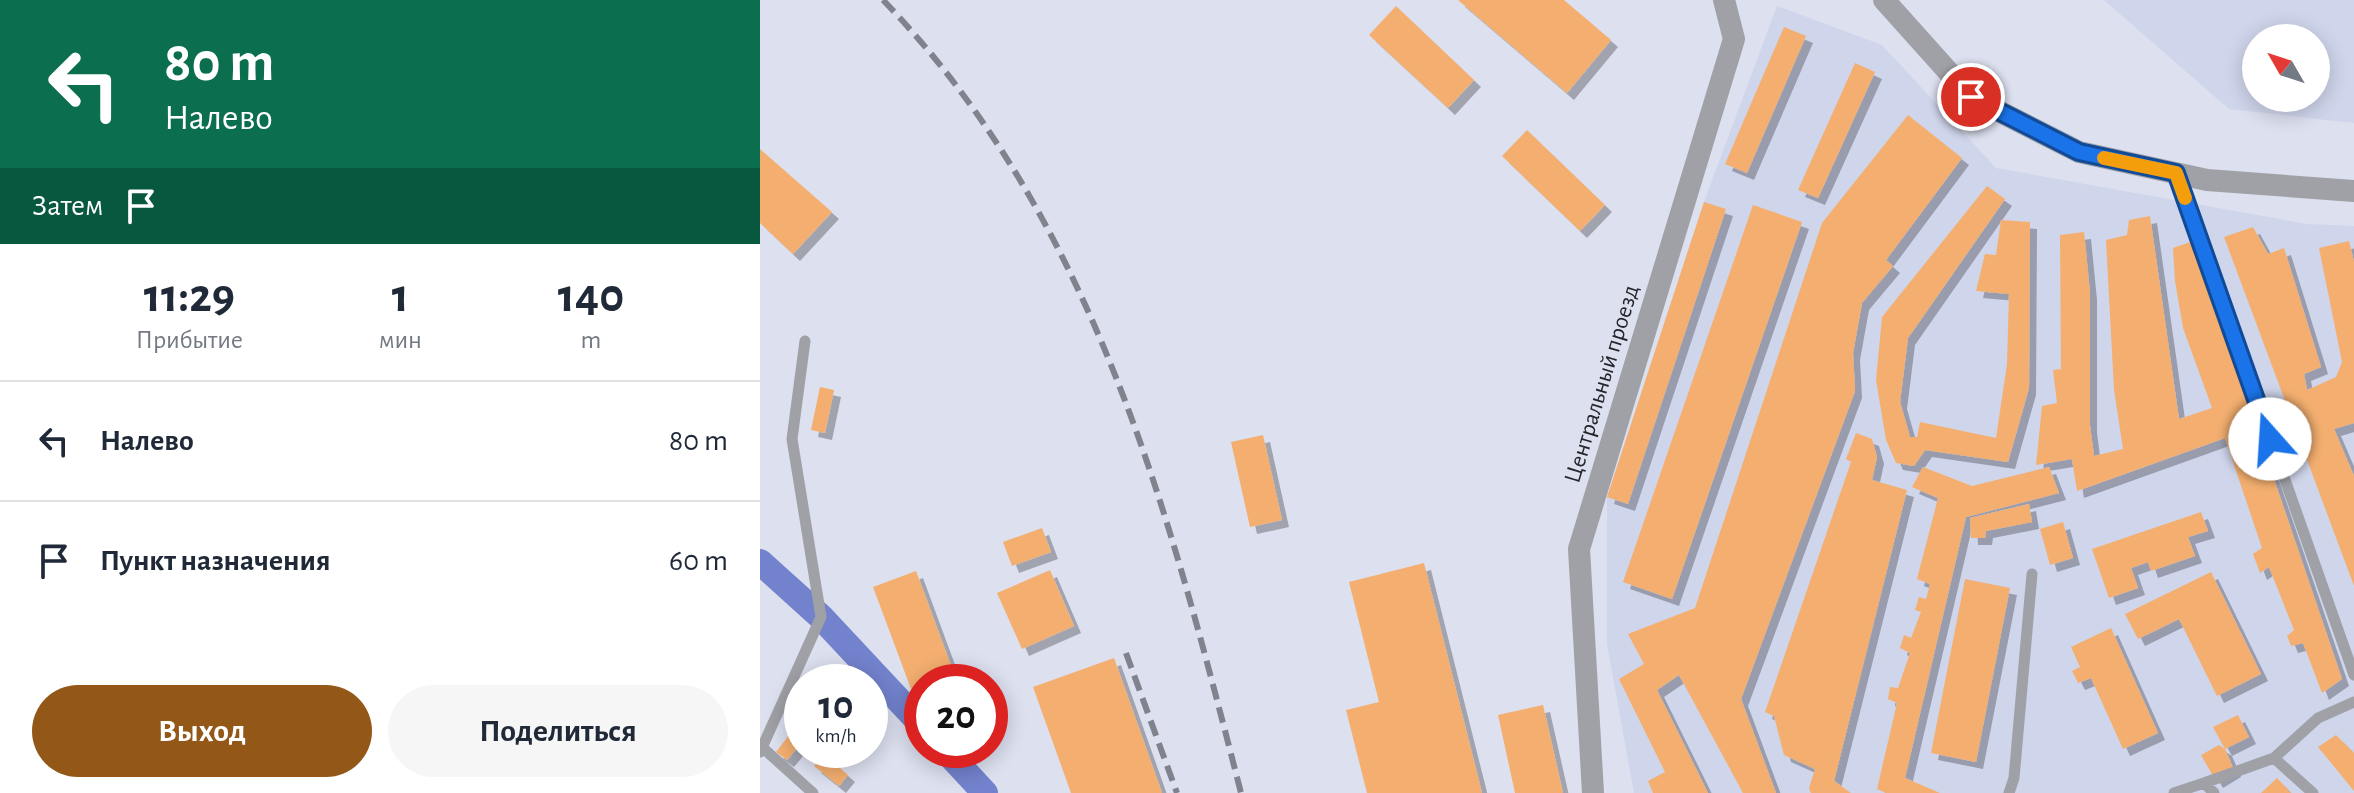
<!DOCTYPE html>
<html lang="ru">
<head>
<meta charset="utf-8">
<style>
  body { margin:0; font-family:"Alegreya Sans",sans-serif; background:#f6f6f7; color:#1f2937; height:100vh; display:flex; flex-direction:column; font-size:30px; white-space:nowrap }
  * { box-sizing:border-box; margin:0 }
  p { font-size:26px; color:#747a83 }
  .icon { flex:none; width:44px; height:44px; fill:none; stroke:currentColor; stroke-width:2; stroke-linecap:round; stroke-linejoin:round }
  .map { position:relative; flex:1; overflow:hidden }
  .panel { display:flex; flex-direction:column; background:#fff; width:760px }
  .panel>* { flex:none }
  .guide { background:#0b6e4f; color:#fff; overflow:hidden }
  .needle { width:52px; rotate:309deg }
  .buttons { position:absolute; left:1482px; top:24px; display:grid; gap:16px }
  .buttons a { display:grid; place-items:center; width:88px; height:88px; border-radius:50%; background:#fff; box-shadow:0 4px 20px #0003; font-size:40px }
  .speed { position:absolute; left:24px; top:664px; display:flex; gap:16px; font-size:40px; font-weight:700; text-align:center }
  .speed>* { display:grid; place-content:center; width:104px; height:104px; border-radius:50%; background:#fff; box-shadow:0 4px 20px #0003; line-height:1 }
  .speed small { font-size:20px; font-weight:400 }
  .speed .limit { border:12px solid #d22; background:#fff; color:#111 }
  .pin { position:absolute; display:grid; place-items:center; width:68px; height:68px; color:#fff; margin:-34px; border:4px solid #fff; border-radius:50%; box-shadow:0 2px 8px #0007 }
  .me { position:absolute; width:88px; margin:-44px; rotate:341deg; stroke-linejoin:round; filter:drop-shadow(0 0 6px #0008) }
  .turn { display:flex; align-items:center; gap:28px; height:168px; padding:0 32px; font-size:36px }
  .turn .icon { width:104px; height:104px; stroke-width:2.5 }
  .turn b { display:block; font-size:56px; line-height:68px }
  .then { display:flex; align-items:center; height:76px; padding:0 32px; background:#0003; gap:16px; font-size:30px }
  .eta { display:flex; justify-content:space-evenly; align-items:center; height:136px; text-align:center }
  .eta b { font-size:48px; font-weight:700; line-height:56px }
  .button { display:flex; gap:16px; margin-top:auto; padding:16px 32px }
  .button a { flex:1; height:92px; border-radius:48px; background:#935817; color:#fff; font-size:32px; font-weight:700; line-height:92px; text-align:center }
  .button a+a { background:#f6f6f7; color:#1f2937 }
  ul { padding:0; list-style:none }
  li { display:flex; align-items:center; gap:24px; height:120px; padding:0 32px; border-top:2px solid #e0e1e3 }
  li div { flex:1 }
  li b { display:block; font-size:30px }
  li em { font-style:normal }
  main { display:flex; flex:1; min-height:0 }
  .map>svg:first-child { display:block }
  .built { fill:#cfd5eb; fill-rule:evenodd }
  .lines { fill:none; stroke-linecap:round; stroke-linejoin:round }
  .canal { stroke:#7282cc; stroke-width:26 }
  .building { fill:#f4af70; filter:url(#shadow) }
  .service { stroke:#9fa1a7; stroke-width:11 }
  .minor { stroke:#9fa1a7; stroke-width:22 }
  .rail { stroke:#80838d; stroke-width:6; stroke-dasharray:16 8; stroke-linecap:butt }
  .route-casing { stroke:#114b97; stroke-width:20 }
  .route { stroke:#1a73e8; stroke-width:14 }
  .slow { stroke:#f59e0b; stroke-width:14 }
  .labels { text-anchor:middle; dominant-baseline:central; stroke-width:6; stroke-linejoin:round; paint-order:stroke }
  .street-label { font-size:24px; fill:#24262b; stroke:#dce0ef }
</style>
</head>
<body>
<main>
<section class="panel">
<div class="guide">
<div class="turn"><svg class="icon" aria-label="left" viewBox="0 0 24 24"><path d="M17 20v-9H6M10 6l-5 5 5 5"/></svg><div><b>80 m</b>Налево</div></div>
<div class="then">Затем<svg class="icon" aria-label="arrive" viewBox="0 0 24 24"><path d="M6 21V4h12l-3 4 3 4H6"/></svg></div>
</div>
<div class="eta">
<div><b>11:29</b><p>Прибытие</p></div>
<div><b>1</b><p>мин</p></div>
<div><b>140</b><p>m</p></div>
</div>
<ul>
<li><svg class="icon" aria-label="left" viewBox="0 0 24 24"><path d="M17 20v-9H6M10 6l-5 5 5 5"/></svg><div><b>Налево</b></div><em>80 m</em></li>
<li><svg class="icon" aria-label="arrive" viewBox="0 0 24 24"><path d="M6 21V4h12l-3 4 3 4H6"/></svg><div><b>Пункт назначения</b></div><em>60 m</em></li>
</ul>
<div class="button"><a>Выход</a><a>Поделиться</a></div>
</section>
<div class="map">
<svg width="1594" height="793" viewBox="0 0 1594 793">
  <defs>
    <filter id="shadow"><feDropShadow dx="7" dy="7" stdDeviation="0" flood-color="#0004"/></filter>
  </defs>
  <rect width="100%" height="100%" fill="#dce0ef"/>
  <path class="built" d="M1344,0H1594V123L1469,109ZM1496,38H1556V98H1496Z
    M1017,6L1122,45L1236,168L1547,224L1594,226V793H874L847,644V497L944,202Z"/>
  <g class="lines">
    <path class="canal" d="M0,562L61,617L162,725
      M185,750L225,793"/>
  </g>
  <path class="building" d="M698,0H804L851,40L807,93Z
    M636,6L714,80L688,108L609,35Z
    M1024,27L1046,36L987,173L965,164Z
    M1095,63L1115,72L1058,198L1038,190Z
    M1148,115L1202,158L1126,260L1133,266L1102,303L1093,353L1095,391L981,699L1016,793H983L919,675L897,690L948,793H893L888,781L905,772L859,679L884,664L868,634L935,608L1062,223Z
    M767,130L845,205L820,231L742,156Z
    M0,149L72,212L33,254L0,223Z
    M1227,186L1245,199L1148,338L1140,402L1150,437H1157L1160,422L1236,438L1247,364L1249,294L1216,291L1225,254L1236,255L1241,220L1270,222L1269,388L1248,462L1165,450L1154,466L1136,463L1126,440L1116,380L1122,317Z
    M944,202L966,209L868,504L847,497Z
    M993,205L1042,222L912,599L863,582Z
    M1390,216L1419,419L1452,408L1423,328L1415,281L1413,248L1433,241L1582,679L1562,693L1543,643L1531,646L1527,636L1534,630L1509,567L1500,573L1493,554L1502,548L1465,438L1317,491L1312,459L1276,465L1282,406L1297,403L1293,370L1301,369L1300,235L1324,232L1330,293V426L1334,456L1363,449L1354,390L1346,240L1367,235L1369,220Z
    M1493,227L1508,254L1524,248L1561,367L1544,374L1547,390L1576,377L1582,362L1559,248L1589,241L1594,262V423L1574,429L1594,476V586L1464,237Z
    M60,387L74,390L65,433L51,430Z
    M1096,433L1112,439L1117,457L1112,480L1147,490L1074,781L1091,793H1051L1049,788L1055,769L1024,755L1014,716L1005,712L1091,462L1086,459Z
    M503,435L522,520L490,527L471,442Z
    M1163,467L1212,486L1289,467L1299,493L1206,517L1145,778L1180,793H1126L1117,789L1137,703L1128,699L1130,687L1138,688L1150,653L1140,648L1144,635L1151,638L1161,612L1155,610L1159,597L1166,599L1170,584L1157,579L1178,498L1152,487Z
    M1269,504L1272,522L1226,531L1225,538H1211L1210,518Z
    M1441,512L1448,531L1428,537L1435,556L1391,571L1388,562L1371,568L1378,588L1349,598L1332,549Z
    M1303,522L1313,558L1290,565L1280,529Z
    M282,528L291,552L252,566L243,542Z
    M664,563L722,793H607L586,710L619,702L589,582Z
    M290,570L314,626L262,649L237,593Z
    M156,571L197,682H162V703L157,705L113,587Z
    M1451,572L1501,674L1457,696L1419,619L1378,639L1365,614Z
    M1205,579L1250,588L1216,762L1171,753Z
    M1351,628L1398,733L1363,749L1331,678L1318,683L1312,671L1320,667L1311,647Z
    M354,658L402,793H311L273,687Z
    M783,705L803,793H755L738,715Z
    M1478,715L1489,737L1465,749L1474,770L1456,781L1441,755L1459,745L1465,749L1453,727Z
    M33,730L42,737V742L27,760L16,752Z
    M1576,735L1594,753V791L1558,747Z
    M64,754L88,775L79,786L54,766Z
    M1517,778L1531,793H1501Z"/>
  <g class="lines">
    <path class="service" d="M1417,174L1594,675
      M3,748L53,793
      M0,752L61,617L32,439L45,341
      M1514,758L1553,793
      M1444,783L1514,758L1558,718L1594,702
      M1249,793L1254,778L1272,574
      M1414,793L1444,783L1454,793"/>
    <path class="minor" d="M1124,0L1211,97L1319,152L1447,180L1594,191
      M833,793L819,549L974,39L964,0"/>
    <path class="rail" d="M123,0C334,219 408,508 481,793
      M366,653L417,793"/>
  </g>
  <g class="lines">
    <g class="route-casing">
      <path id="route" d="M1211,97L1319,152L1416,173L1510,439"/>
    </g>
    <use href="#route" class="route"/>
    <path class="slow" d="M1344,158L1416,173L1425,198"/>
  </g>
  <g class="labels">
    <g class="street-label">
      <text transform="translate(842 384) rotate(-73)">Центральный проезд</text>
    </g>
  </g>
</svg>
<div class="buttons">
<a><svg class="needle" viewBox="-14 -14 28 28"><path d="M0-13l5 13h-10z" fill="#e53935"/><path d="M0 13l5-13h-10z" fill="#747a83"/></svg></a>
</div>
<div class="speed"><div>10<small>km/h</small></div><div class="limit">20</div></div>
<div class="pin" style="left:1211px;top:97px;background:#d93025"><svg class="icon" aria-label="arrive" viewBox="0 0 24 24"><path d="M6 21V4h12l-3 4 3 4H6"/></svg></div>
<svg class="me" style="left:1510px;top:439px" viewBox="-20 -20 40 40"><circle r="19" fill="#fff"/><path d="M0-13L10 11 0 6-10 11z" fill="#1a73e8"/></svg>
</div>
</main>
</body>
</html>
